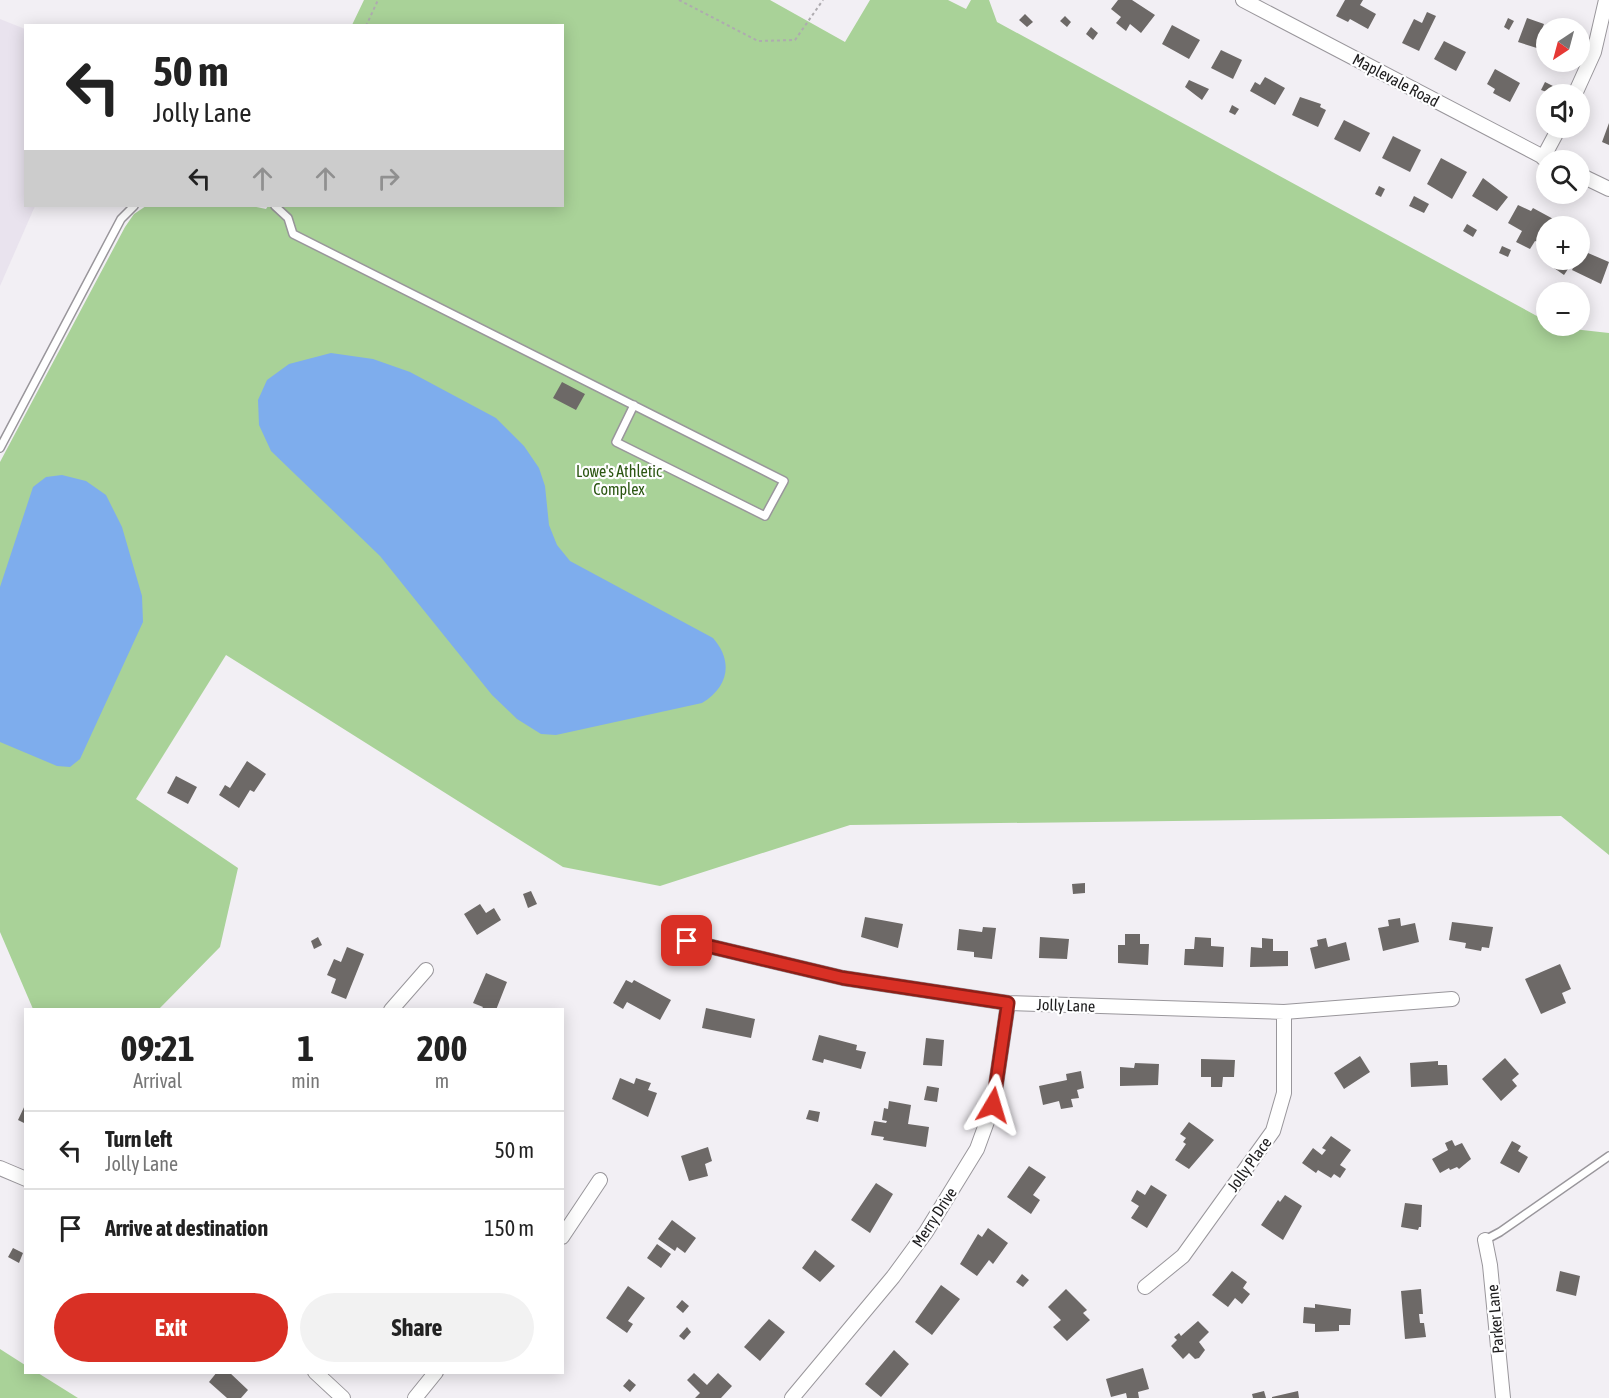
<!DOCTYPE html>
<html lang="en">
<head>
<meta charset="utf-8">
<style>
  body { margin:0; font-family:"Asap Condensed",sans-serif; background:#f2f2f2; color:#222; height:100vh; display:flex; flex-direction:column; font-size:22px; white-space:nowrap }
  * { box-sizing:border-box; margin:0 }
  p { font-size:20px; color:#767676 }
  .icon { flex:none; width:33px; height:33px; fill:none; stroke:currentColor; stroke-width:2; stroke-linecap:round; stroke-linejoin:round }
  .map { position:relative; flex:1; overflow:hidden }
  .details { position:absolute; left:24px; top:1008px; width:540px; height:366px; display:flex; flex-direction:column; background:#fff; border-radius:0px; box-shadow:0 3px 15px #0003 }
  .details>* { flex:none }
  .banner { position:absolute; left:24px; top:24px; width:540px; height:183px; border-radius:0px; box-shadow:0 3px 15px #0003; background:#fff; color:#222; overflow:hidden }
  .needle { width:39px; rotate:216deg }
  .tools { position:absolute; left:1536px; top:18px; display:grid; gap:12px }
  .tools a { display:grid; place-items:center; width:54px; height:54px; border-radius:50%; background:#fff; box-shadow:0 3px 15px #0003; font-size:30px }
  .pin { position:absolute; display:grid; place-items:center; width:51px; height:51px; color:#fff; margin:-26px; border-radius:12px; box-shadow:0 3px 9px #0006 }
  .me { position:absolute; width:66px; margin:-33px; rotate:7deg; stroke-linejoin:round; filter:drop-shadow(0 0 4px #0008) }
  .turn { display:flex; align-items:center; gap:21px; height:126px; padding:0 30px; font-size:27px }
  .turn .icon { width:78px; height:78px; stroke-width:2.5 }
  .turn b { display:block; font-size:42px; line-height:51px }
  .lanes { display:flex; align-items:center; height:57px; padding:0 30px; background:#0003; justify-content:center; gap:30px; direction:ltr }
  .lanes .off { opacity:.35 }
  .eta { display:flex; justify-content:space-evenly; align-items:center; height:102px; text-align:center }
  .eta b { font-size:36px; font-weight:700; line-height:42px }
  .cta { display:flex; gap:12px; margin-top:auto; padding:12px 30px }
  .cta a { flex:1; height:69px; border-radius:36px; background:#d93025; color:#fff; font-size:24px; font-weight:700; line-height:69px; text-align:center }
  .cta a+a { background:#f2f2f2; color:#222 }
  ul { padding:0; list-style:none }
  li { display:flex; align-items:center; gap:18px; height:78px; padding:0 30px; border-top:2px solid #e0e0e0 }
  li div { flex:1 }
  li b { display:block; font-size:22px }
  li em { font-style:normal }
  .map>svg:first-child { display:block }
  .built { fill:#e9e3ee }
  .green { fill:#a9d298 }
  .water { fill:#7eaded }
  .building { fill:#6d6967 }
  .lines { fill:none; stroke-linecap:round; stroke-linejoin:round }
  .lane-casing { stroke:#99969b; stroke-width:10 }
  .street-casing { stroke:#99969b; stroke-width:16 }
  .path { stroke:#aeabaf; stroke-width:2; stroke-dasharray:3 3; stroke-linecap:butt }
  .lane { stroke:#fff; stroke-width:7 }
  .street { stroke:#fff; stroke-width:14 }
  .route-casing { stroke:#8d1f18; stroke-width:15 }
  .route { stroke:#d93025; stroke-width:10 }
  .labels { text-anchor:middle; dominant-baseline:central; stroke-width:4.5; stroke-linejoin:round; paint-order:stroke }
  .street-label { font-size:16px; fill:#1d1c1d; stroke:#fefeff }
  .park-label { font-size:16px; fill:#2b5612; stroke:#fefeff }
</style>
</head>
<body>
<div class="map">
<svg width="1609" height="1398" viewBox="0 0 1609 1398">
  <rect width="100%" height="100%" fill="#f2eff4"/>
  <path class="built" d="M0,19L25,29L26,206H35L0,286Z"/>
  <path class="green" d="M364,0H770L845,42L870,0H948L966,9L971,0H989L997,22L1546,321V326L1609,333V855L1561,816L850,825L660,886L563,867L226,655L136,799L238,868L220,947L159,1009H33L0,932V462L125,227L134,214L146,206H252L266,209L268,206H562V26L352,25Z
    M0,1349L25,1365L26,1372L38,1373L78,1398H0Z"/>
  <path class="water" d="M331,353L373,359L410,372L496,418L524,446L539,468L545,486L549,525L557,545L570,561L713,638C734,662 728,687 702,703L556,735L541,734L517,719L492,695L380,556L271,451L259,425L258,400L267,380L289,364Z
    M62,475L86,481L106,495L122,527L142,596L143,622L80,759L70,767L57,766L0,742V587L33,487L46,477Z"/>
  <path class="building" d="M1118,0H1132L1155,15L1141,33L1130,24L1126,31L1116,23L1121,17L1111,9Z
    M1345,0H1363L1360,5L1376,14L1368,29L1350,19L1348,22L1336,16Z
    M1427,12L1436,16L1419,51L1402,43L1414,19L1422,23Z
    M1025,14L1033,22L1027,27L1019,20Z
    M1065,16L1071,22L1067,27L1060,21Z
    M1508,18L1514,21L1509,30L1504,27Z
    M1527,18L1544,24L1538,40L1543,42L1540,49L1518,42Z
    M1172,25L1200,40L1189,59L1162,44Z
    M1091,27L1098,33L1093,40L1086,34Z
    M1444,41L1466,52L1456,71L1434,59Z
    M1221,50L1242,60L1233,79L1211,68Z
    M1495,69L1520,83L1510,102L1493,93L1495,89L1487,84Z
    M1265,77L1285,88L1275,105L1250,91L1255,82L1260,85Z
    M1189,80L1209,89L1202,100L1185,87Z
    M1545,82L1555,87L1552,94L1541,90Z
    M1300,97L1321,104L1320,107L1326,110L1318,127L1292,115Z
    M1232,105L1239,109L1235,115L1229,112Z
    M1344,120L1370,133L1360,152L1334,139Z
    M1609,123V145L1602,142Z
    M1393,136L1421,150L1410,172L1382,158Z
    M1441,158L1467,172L1452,199L1427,184Z
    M1483,178L1508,197L1497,211L1472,196Z
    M1379,186L1385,189L1381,197L1375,194Z
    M1414,196L1429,204L1424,213L1409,206Z
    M1518,205L1531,211L1533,208L1557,221L1553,226H1546L1545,242L1539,239L1538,242L1535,241L1530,249L1516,242L1522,231L1508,223Z
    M1467,224L1477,230L1473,237L1463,231Z
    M1502,246L1511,250L1508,257L1499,253Z
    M1581,250L1609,262L1601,284L1572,270L1577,260H1580Z
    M1559,260L1570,266L1564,275L1554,268Z
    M562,382L585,394L576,410L553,398Z
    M247,761L266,774L254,792L250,790L239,808L219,795L225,785L230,788Z
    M176,776L197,787L188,804L167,793Z
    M1085,883V893L1073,894L1072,884Z
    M531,891L537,904L528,908L523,894Z
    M480,904L486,913L494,908L501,920L477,935L464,914Z
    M865,917L903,924L898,948L861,937Z
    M1400,918L1401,926L1415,923L1419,942L1383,951L1378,928L1389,926L1388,920Z
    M1452,922L1493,927L1489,948L1482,947L1481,951L1465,948L1466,943L1449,940Z
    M983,927L996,928L992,959L974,957V952L957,950L959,929L982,932Z
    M1125,934H1140V944H1149L1148,965L1118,963V945H1125Z
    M318,937L322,945L314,949L311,941Z
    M1040,937L1069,939L1067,959L1039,958Z
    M1195,937L1211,938V946L1224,947L1223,967L1184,965L1185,949H1194Z
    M1262,938L1273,939V951H1288V966L1250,967L1251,947L1262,948Z
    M1326,938L1328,947L1346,942L1350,960L1315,969L1310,948L1318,946L1317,940Z
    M347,947L364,954L346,999L331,993L336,979L327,975L334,959L341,962Z
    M1560,964L1571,989L1562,993L1566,1003L1541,1014L1525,979Z
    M486,973L507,982L496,1010H481L483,1007L473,1003Z
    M626,980L632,983L634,980L671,1000L660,1020L627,1002L623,1009L613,1003Z
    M706,1008L755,1019L751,1038L702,1028Z
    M819,1035L857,1045L856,1050L866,1052L861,1069L824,1059L823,1063L812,1060Z
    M926,1038L944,1040L942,1066L923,1065Z
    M1360,1056L1370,1072L1344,1089L1334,1073Z
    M1505,1058L1519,1074L1512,1080L1517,1086L1501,1101L1482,1079Z
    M1201,1059L1235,1060L1234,1077H1223L1222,1087H1211V1077H1201Z
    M1438,1061V1065H1447L1448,1085L1411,1087L1410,1063Z
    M1135,1063L1159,1064L1158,1085L1120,1086V1067L1134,1068Z
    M1081,1071L1084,1088L1077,1090L1079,1098L1071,1099L1073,1107L1061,1109L1059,1101L1043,1105L1039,1086L1067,1080L1066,1074Z
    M620,1078L634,1084L636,1078L651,1083L648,1090L657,1093L648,1117L612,1099Z
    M927,1086L939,1088L937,1102L924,1100Z
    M889,1101L911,1105L908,1124L929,1127L926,1147L883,1140L884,1137L871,1135L874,1121L886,1123L887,1121L882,1120L884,1108L888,1109Z
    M26,1103V1124L18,1120Z
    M809,1110L820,1112L818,1122L806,1119Z
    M1189,1122L1214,1140L1189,1169L1175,1160L1186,1144L1183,1142L1186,1138L1180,1134Z
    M1331,1136L1351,1150L1340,1165L1346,1169L1340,1178L1334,1174L1331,1178L1318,1170L1316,1173L1302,1163L1313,1148L1322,1155L1326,1150L1322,1148Z
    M1452,1140L1455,1146L1462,1143L1471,1159L1459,1169L1457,1167L1450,1170L1449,1168L1440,1173L1432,1159L1448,1150L1445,1143Z
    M1512,1141L1521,1146L1518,1151L1528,1157L1519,1173L1500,1163Z
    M708,1147L712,1161L705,1164L708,1176L689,1181L681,1156Z
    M1029,1166L1046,1177L1033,1195L1040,1200L1031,1214L1007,1197Z
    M876,1183L893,1194L870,1233L851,1220Z
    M1151,1185L1167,1195L1147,1228L1131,1218L1139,1206L1131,1201L1137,1190L1145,1195Z
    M1285,1195L1302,1206L1283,1240L1261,1225L1278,1200L1280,1202Z
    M1405,1203L1422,1205L1421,1227H1419L1418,1230L1401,1227Z
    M672,1220L696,1238L685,1253L677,1247L675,1251L658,1239Z
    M988,1228L1008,1243L993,1264L989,1260L977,1276L960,1264L978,1234L982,1237Z
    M657,1244L671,1254L661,1268L647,1258Z
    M13,1248L23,1253L19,1263L8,1257Z
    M815,1250L835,1266L820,1282L802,1268Z
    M1232,1271L1247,1282L1243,1288L1250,1294L1242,1304L1235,1298L1228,1307L1212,1295Z
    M1560,1271L1580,1276L1576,1296L1556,1291Z
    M1022,1274L1029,1280L1023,1287L1016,1282Z
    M941,1285L960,1299L932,1335L915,1322Z
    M628,1286L645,1298L628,1321L633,1324L627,1333L606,1318Z
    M1066,1289L1087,1310L1083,1313L1090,1320L1067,1341L1053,1327L1061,1320L1048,1307Z
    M1421,1289L1423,1314H1419L1420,1323H1424L1426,1337L1405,1339L1401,1291Z
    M682,1300L689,1306L683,1313L676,1307Z
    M1315,1304L1351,1309L1350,1325H1339V1331L1315,1332V1324L1303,1323L1304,1307L1315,1308Z
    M769,1319L785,1332L760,1361L744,1347Z
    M1198,1321L1209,1332L1199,1342L1205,1350L1199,1358L1195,1359L1189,1353L1183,1359L1171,1346L1177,1340L1174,1337L1179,1333L1181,1336Z
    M687,1327L691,1332L684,1340L679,1336Z
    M894,1350L909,1364L881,1397L865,1384Z
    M1143,1368L1149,1389L1138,1392L1139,1398H1127L1126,1393L1111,1397L1106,1379Z
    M217,1372H229L248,1390L241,1398H227L209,1382Z
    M694,1373L707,1385L718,1373L732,1386L721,1398H695L700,1393L687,1380Z
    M629,1379L636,1385L630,1392L623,1386Z
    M1264,1391L1266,1398H1253L1252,1394Z
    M1298,1391L1299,1398H1272V1397Z"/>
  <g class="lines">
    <g class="lane-casing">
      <path id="lane" d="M275,206L288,218L293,234L784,481L765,516L616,442L634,405
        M0,448L121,219L134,206
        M1485,1240L1500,1232L1609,1156"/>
    </g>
    <g class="street-casing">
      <path id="street" d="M1243,0L1549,160
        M1575,94L1594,52L1606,0
        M1543,158L1559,128
        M1580,175L1609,189
        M687,941L843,978L1008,1003L1284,1012L1452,999
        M391,1010L426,970
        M0,1168L26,1179
        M562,1237L600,1180
        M1485,1240L1490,1265L1503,1398
        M1145,1287L1183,1256L1273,1131L1284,1093V1012
        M315,1372L343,1398
        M415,1398L436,1372
        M792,1398L893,1277L926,1232L977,1149L993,1105L1008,1003"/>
    </g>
    <path class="path" d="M679,0L758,41L795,40L823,0
      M366,26L378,0"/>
    <use href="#lane" class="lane"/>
    <use href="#street" class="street"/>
  </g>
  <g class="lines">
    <g class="route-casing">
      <path id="route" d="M687,941L843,978L1008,1003L993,1105"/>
    </g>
    <use href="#route" class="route"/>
  </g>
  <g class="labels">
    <g class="street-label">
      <text transform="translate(1396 80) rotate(28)">Maplevale Road</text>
      <text transform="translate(1066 1005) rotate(2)">Jolly Lane</text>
      <text transform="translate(1249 1164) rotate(-54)">Jolly Place</text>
      <text transform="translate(934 1217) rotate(-57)">Merry Drive</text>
      <text transform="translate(1495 1319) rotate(-95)">Parker Lane</text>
    </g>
    <g class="park-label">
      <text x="619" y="471">Lowe's Athletic<tspan x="619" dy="18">Complex</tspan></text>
    </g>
  </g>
</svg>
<div class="tools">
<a><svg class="needle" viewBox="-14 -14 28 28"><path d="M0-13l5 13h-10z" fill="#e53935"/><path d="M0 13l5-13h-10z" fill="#767676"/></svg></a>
<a><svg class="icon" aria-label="sound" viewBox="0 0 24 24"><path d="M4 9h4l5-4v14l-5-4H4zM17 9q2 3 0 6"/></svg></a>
<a><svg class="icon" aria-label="search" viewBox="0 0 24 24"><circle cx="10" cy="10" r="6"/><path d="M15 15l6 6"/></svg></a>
<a>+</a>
<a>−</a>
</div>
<div class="pin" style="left:687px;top:941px;background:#d93025"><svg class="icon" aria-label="arrive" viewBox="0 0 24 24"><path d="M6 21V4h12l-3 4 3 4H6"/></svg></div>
<svg class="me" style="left:993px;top:1105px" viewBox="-20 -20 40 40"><path d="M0-17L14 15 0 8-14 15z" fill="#d93025" stroke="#fff" stroke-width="4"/></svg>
<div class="banner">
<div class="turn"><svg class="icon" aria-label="left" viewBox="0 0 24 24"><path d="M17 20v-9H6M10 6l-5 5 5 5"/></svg><div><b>50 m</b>Jolly Lane</div></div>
<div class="lanes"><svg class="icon" aria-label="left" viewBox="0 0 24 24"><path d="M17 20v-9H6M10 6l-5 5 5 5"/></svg><svg class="icon off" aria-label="ahead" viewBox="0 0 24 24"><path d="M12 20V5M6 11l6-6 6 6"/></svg><svg class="icon off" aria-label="ahead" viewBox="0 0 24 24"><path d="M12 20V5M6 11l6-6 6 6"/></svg><svg class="icon off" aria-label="right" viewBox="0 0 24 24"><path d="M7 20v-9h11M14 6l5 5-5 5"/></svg></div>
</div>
<section class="details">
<div class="eta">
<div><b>09:21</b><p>Arrival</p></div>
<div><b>1</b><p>min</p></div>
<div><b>200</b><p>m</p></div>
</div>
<ul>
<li><svg class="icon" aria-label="left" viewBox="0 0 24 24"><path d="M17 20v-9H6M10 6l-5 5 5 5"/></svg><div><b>Turn left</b><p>Jolly Lane</p></div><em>50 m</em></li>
<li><svg class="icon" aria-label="arrive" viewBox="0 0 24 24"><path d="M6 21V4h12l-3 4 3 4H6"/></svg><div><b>Arrive at destination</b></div><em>150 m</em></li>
</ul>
<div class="cta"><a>Exit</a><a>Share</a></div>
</section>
</div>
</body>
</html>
